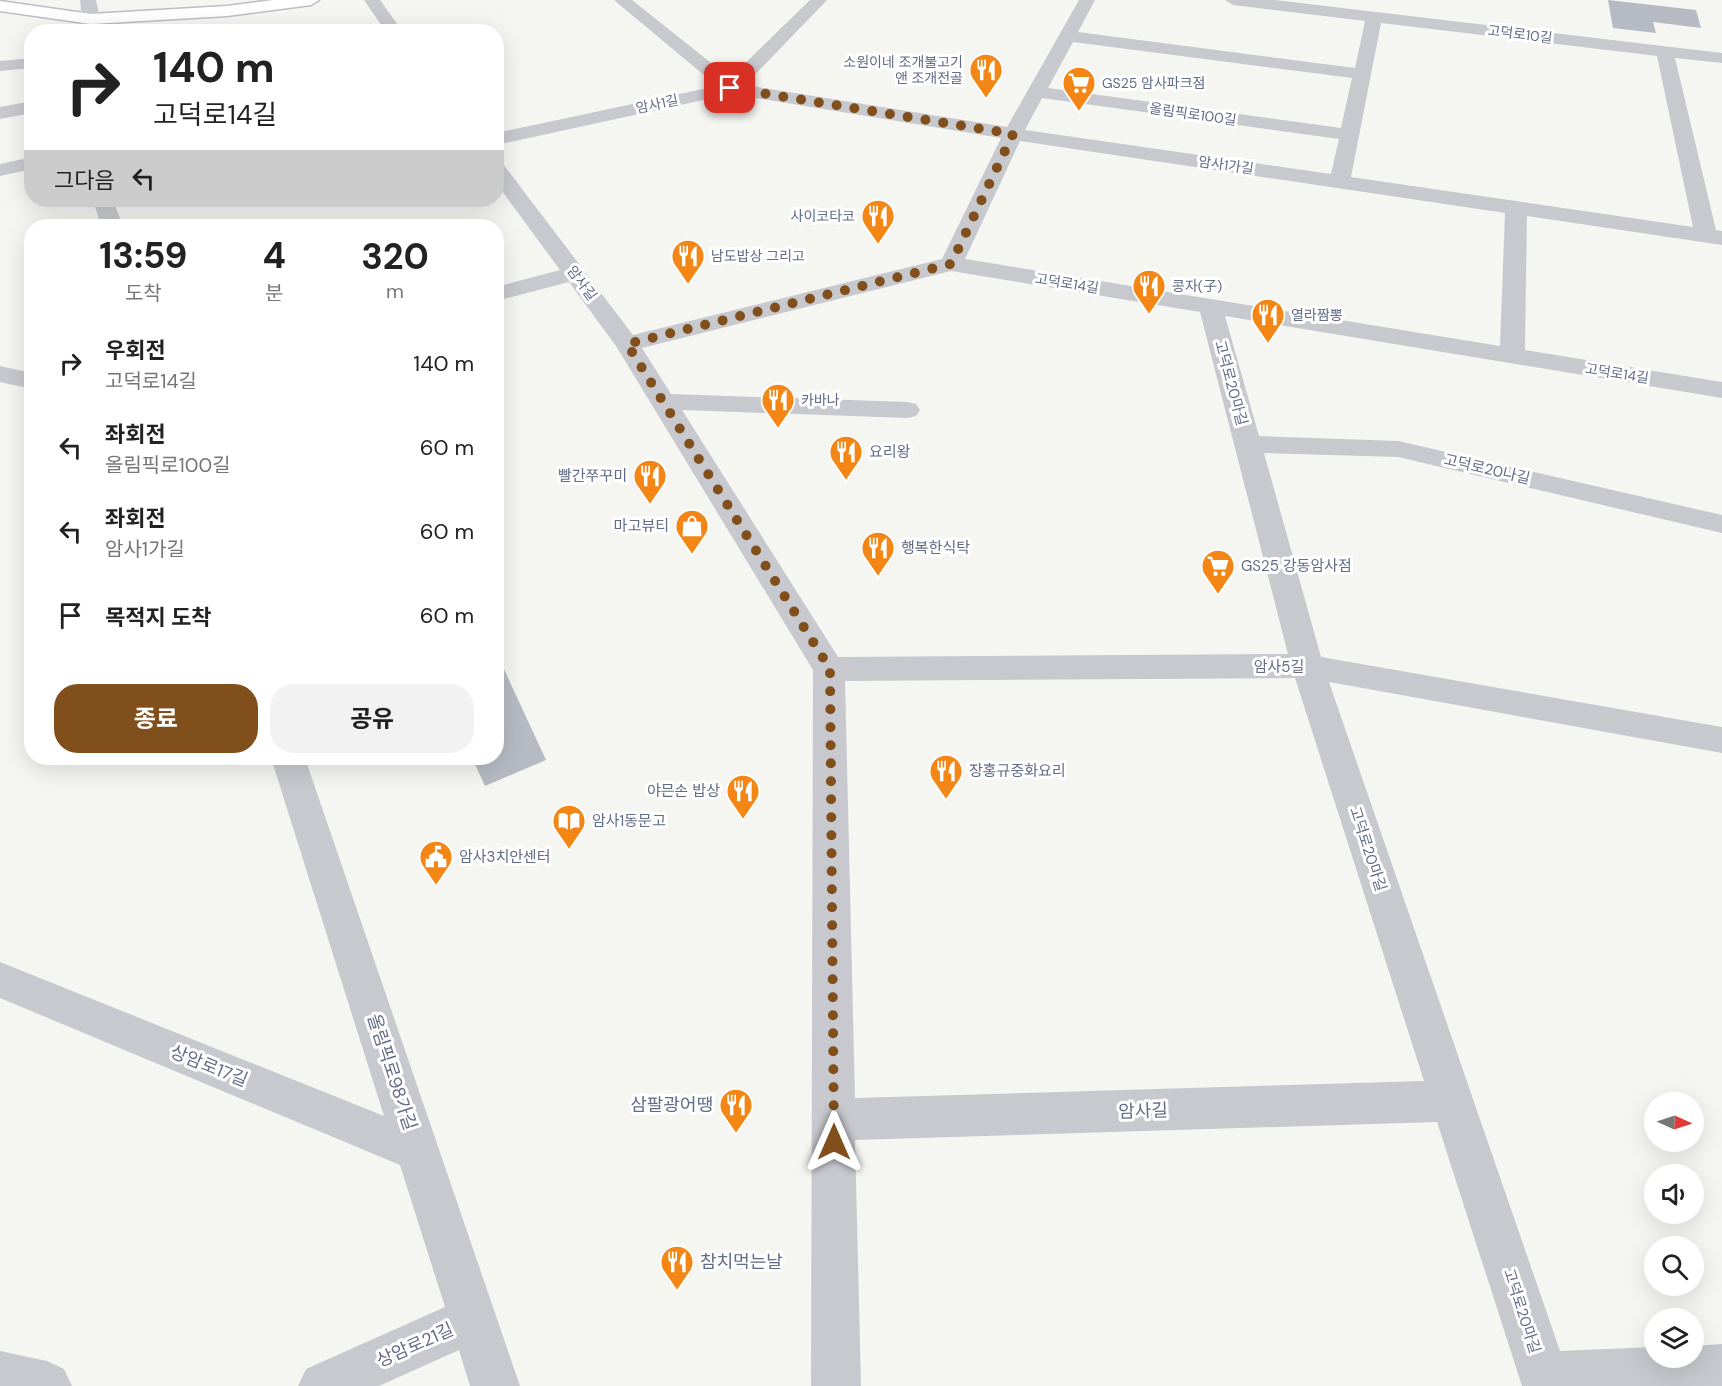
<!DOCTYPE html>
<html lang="ko">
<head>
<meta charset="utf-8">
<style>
  body { margin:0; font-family:"DM Sans","Noto Sans KR",sans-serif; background:#f2f2f2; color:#222; height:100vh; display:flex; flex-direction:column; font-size:22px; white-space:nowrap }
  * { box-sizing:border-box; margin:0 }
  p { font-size:20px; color:#767676 }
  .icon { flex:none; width:33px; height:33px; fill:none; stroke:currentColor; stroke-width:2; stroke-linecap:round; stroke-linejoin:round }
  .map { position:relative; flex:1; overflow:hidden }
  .drawer { position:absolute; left:24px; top:219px; width:480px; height:546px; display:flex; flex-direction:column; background:#fff; border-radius:24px; box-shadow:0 6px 24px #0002 }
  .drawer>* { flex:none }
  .guide { position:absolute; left:24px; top:24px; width:480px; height:183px; border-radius:24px; box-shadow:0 6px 24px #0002; background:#fff; color:#222; overflow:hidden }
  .needle { width:39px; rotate:93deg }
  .buttons { position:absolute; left:1644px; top:1092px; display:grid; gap:12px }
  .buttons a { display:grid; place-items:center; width:60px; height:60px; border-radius:50%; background:#fff; box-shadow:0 6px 24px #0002; font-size:30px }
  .pin { position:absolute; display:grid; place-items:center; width:51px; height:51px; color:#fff; margin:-26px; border-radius:12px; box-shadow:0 3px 9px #0006 }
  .me { position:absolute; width:66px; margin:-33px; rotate:0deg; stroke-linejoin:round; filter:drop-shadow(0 0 4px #0008) }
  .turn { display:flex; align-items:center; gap:21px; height:126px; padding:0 30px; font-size:27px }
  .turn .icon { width:78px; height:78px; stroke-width:2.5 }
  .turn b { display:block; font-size:42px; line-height:51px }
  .then { display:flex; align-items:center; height:57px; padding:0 30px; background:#0003; gap:12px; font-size:22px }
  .eta { display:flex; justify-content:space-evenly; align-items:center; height:102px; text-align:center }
  .eta b { font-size:36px; font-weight:700; line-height:42px }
  .button { display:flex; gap:12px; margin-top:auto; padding:12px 30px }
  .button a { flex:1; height:69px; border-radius:24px; background:#804f1c; color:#fff; font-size:24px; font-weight:700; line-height:69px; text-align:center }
  .button a+a { background:#f2f2f2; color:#222 }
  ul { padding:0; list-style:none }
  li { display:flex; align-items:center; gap:18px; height:84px; padding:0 30px }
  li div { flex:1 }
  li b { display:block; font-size:22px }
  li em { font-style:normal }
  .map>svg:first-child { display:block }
  .building { fill:#b6bac2 }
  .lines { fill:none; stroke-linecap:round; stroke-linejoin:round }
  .secondary-casing { stroke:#bcbec4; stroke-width:3 }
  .street { fill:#c8c9ce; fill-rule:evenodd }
  .secondary { fill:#fff; fill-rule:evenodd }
  .route { stroke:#804f1c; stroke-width:10; stroke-dasharray:0 18 }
  .labels { text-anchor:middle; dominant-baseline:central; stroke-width:6; stroke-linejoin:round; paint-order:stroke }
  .far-street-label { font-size:14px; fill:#626c86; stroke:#fff }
  .far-poi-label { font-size:14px; fill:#626c86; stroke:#fff; text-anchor:start }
  .street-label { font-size:15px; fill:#626c86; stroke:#fff }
  .poi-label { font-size:15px; fill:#626c86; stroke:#fff; text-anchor:start }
  .near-street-label { font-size:18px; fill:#626c86; stroke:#fff }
  .near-poi-label { font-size:18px; fill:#626c86; stroke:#fff; text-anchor:end }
</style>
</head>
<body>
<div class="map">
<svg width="1722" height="1386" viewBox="0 0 1722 1386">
  <rect width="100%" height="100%" fill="#f5f6f2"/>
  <path class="building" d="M1608,0L1696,10L1701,28L1653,22L1656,33L1613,28Z
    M496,652L546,760L485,786L472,758H496Z"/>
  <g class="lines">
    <g class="secondary-casing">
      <path id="secondary" d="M273,0H319L311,5L227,16L91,24L0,11V1L91,14L227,6Z"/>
    </g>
    <path class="street" d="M80,0H96L100,19L98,32H80L82,19Z
      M364,0H380L403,32H386Z
      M614,0H632L730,78L810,0H827L745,85L1007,127L1079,0H1095L1078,32L1355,68L1365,21L1233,5L1225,0H1275L1722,53V63L1675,58L1716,230L1722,231V245L1527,216L1525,350L1722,382V398L1225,316L1259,436L1398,441L1722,515V533L1398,457L1264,453L1321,657L1722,727V753L1329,682L1560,1351L1654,1347V1358H1694V1346L1722,1344V1386H1522L1437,1122L855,1140L861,1386H811L813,670L616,346L569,282L496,301V287L560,270L496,183V162L503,164L633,335L942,259L1001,138L731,94L496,145V133L717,86ZM1381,23L1657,56L1693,227L1351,177ZM1073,42L1352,78L1341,128L1048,88ZM1042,98L1339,139L1331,174L1025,130ZM1020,141L1505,213L1500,346L965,259ZM951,271L1200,312L1288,654L838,657L682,410L907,418L916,416L920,410L916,404L907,402L671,394L642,348ZM1295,678L1424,1081L855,1098L845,681Z
      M32,58V68L0,71V61Z
      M32,101V113L0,119V107Z
      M32,157V169L0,176V164Z
      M93,200H113L123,226H101Z
      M0,366L32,373V389L0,382Z
      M271,758H305L520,1386H470L459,1350L379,1386H298L306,1369L445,1307L400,1165L0,998V962L384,1116Z
      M0,1351L47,1361L64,1369L72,1386H0Z"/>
    <use href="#secondary" class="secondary"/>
  </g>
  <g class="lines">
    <path class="route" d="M730,88L1013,134L951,264L627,344L830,669L834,1142"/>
  </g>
  <defs>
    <g id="restaurant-pin" transform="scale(1.725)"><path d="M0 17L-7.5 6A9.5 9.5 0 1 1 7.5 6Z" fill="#f38615" stroke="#fff"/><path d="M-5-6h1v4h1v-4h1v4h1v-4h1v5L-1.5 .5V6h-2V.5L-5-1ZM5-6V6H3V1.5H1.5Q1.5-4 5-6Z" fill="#fff"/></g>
    <g id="supermarket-pin" transform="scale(1.725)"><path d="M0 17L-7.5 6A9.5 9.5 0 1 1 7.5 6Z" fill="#f38615" stroke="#fff"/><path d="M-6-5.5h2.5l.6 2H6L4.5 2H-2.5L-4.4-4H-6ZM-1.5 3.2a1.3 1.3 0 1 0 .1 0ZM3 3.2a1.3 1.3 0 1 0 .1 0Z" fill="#fff"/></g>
    <g id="shop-pin" transform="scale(1.725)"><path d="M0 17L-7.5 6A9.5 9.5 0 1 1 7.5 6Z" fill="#f38615" stroke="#fff"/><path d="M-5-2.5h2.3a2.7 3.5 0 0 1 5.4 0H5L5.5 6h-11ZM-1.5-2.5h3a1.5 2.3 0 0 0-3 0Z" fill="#fff"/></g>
    <g id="library-pin" transform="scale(1.725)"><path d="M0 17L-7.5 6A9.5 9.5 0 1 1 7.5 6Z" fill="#f38615" stroke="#fff"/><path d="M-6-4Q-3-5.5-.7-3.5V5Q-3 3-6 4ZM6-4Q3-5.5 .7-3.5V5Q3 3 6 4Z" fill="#fff"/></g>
    <g id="civic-pin" transform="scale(1.725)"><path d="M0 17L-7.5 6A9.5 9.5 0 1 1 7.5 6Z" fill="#f38615" stroke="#fff"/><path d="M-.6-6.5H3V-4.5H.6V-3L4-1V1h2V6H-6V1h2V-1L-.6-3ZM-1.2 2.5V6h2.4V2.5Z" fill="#fff"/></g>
  </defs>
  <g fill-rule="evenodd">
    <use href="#restaurant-pin" x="986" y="70"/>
    <use href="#supermarket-pin" x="1079" y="83"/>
    <use href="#restaurant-pin" x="878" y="216"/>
    <use href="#restaurant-pin" x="688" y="256"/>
    <use href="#restaurant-pin" x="1149" y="286"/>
    <use href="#restaurant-pin" x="1268" y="315"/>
    <use href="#restaurant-pin" x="778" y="400"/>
    <use href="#restaurant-pin" x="846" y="452"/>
    <use href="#restaurant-pin" x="650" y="476"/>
    <use href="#shop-pin" x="692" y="526"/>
    <use href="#restaurant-pin" x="878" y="548"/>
    <use href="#supermarket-pin" x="1218" y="566"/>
    <use href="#restaurant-pin" x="946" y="771"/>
    <use href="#restaurant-pin" x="743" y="791"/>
    <use href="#library-pin" x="569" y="821"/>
    <use href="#civic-pin" x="436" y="857"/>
    <use href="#restaurant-pin" x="736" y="1105"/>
    <use href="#restaurant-pin" x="677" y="1262"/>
  </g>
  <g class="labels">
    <g class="far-street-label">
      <text transform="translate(1520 34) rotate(7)">고덕로10길</text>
      <text transform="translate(657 104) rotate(-12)">암사1길</text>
      <text transform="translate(1193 114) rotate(8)">올림픽로100길</text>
      <text transform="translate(1226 165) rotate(8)">암사1가길</text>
      <text transform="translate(582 283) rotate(53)">암사길</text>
      <text transform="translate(1067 283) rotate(9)">고덕로14길</text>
      <text transform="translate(1617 373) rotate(9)">고덕로14길</text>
    </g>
    <g class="far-poi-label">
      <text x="963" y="62" text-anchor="end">소원이네 조개불고기<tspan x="963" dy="16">앤 조개전골</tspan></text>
      <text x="1102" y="83">GS25 암사파크점</text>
      <text x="855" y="216" text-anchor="end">사이코타코</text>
      <text x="711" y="256">남도밥상 그리고</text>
      <text x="1172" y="286">콩자(子)</text>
      <text x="1291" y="315">열라짬뽕</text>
      <text x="801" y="400">카바나</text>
    </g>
    <g class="street-label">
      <text transform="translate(1231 383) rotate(75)">고덕로20마길</text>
      <text transform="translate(1487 469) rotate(13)">고덕로20나길</text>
      <text x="1279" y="667">암사5길</text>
      <text transform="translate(1368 849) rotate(72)">고덕로20마길</text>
      <text transform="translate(1522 1311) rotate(72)">고덕로20마길</text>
    </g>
    <g class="poi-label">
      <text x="869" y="452">요리왕</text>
      <text x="627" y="476" text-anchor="end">빨간쭈꾸미</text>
      <text x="669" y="526" text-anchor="end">마고뷰티</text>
      <text x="901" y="548">행복한식탁</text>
      <text x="1241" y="566">GS25 강동암사점</text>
      <text x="969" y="771">장홍규중화요리</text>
      <text x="720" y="791" text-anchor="end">야믄손 밥상</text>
      <text x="592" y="821">암사1동문고</text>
      <text x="459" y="857">암사3치안센터</text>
    </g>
    <g class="near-street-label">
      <text transform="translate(209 1066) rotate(22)">상암로17길</text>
      <text transform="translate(392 1072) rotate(72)">올림픽로98가길</text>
      <text transform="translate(1143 1111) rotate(-2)">암사길</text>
      <text transform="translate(415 1345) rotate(-24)">상암로21길</text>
    </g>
    <g class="near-poi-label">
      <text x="713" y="1105">삼팔광어땡</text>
      <text x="700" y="1262" text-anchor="start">참치먹는날</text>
    </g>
  </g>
</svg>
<div class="buttons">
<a><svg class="needle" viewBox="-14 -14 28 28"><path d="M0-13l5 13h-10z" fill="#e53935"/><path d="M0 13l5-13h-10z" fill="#767676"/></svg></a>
<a><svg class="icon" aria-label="sound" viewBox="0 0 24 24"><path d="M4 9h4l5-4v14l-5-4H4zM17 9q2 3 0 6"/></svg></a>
<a><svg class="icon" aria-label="search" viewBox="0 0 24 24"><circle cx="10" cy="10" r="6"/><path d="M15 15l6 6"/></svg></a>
<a><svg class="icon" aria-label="layers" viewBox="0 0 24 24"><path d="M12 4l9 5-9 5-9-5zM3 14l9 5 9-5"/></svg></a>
</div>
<div class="pin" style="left:730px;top:88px;background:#d93025"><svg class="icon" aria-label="arrive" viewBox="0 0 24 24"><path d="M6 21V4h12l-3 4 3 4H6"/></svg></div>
<svg class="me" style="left:834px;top:1142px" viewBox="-20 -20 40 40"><path d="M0-17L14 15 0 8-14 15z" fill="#804f1c" stroke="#fff" stroke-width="4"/></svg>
<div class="guide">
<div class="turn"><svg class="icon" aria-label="right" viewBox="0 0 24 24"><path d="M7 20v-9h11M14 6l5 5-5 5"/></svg><div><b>140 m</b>고덕로14길</div></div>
<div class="then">그다음<svg class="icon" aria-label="left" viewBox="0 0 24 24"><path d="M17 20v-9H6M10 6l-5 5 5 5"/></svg></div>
</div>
<section class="drawer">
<div class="eta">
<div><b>13:59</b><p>도착</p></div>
<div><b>4</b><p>분</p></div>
<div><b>320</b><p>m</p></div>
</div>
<ul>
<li><svg class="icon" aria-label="right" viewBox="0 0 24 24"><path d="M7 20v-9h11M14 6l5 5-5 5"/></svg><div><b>우회전</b><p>고덕로14길</p></div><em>140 m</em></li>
<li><svg class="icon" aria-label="left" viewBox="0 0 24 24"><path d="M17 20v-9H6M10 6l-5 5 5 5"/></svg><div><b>좌회전</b><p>올림픽로100길</p></div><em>60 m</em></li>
<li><svg class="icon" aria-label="left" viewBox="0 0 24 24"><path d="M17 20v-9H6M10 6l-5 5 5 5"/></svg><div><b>좌회전</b><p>암사1가길</p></div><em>60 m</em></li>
<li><svg class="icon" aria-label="arrive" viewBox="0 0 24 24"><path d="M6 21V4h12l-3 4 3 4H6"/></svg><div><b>목적지 도착</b></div><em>60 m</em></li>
</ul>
<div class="button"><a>종료</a><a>공유</a></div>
</section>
</div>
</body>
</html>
